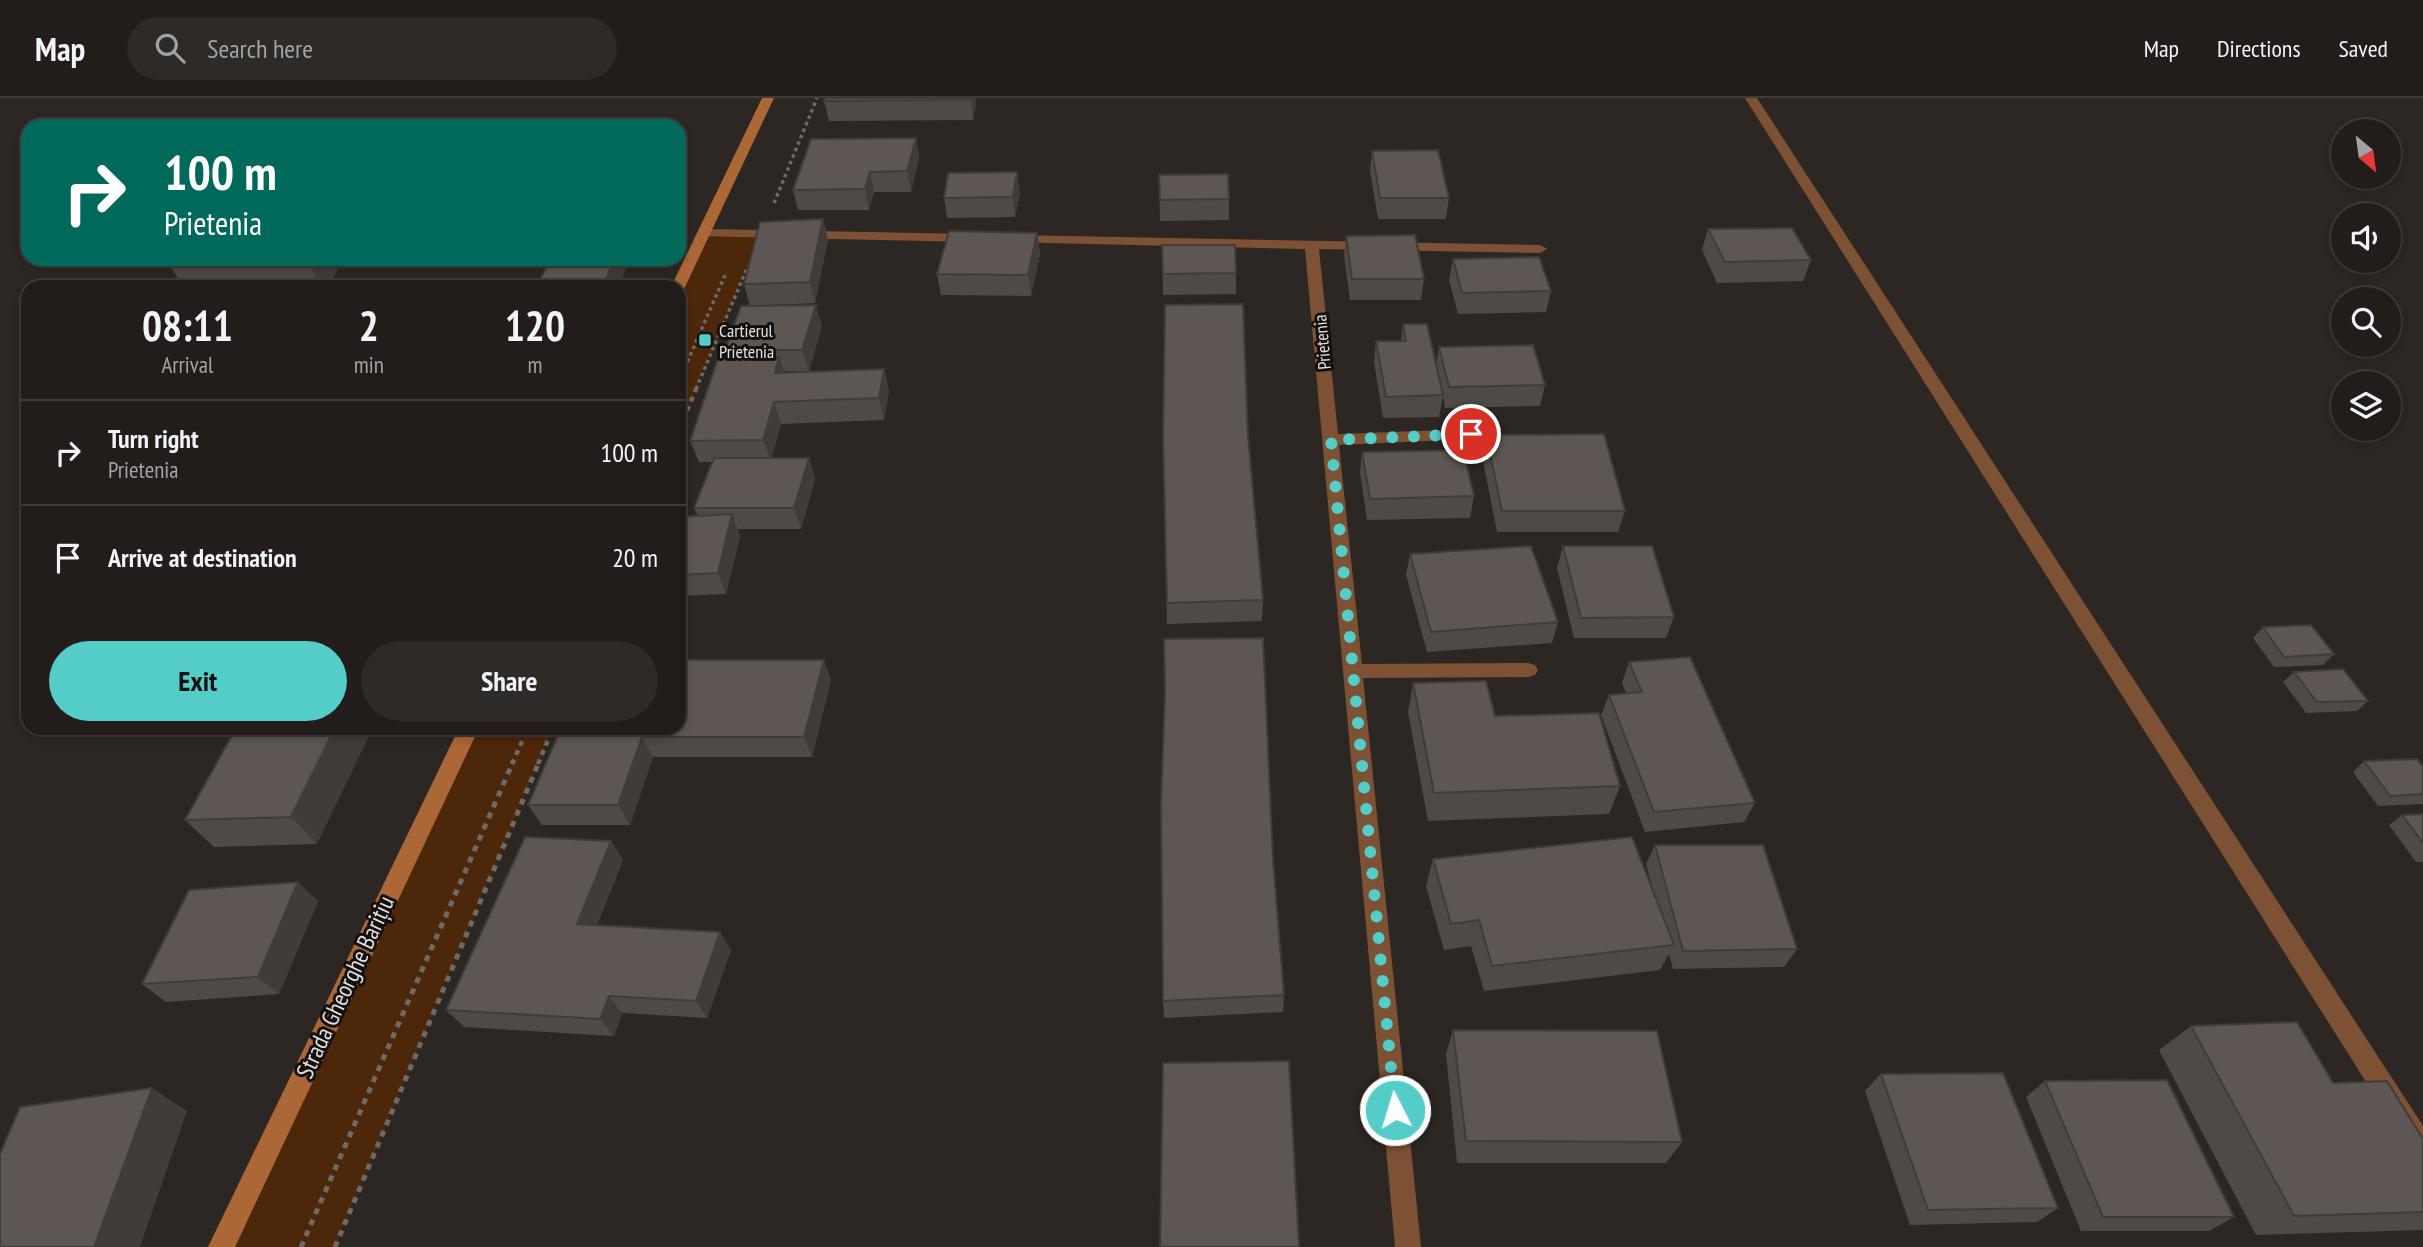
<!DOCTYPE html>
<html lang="en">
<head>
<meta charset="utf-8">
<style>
  body { margin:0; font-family:"PT Sans Narrow",sans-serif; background:#2e2a27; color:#f1f3f6; height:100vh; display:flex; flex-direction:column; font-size:26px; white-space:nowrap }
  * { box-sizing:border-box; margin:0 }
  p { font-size:23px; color:#a2a2a2 }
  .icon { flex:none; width:38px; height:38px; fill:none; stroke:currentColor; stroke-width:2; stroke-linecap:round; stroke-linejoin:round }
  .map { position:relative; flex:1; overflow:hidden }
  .panel { position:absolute; left:21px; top:182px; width:665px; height:455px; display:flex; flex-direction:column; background:#221d1a; border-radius:21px; box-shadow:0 4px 10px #0003,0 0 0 2px #3f3b39 }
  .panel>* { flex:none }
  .top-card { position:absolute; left:21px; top:21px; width:665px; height:147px; border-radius:21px; box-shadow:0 4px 10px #0003,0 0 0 2px #3f3b39; background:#00695c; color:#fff; overflow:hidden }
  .needle { width:46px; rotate:151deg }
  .controls { position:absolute; left:2331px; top:21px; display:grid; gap:14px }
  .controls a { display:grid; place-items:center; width:70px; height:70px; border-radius:50%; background:#221d1a; box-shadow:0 4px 10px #0003,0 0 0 2px #3f3b39; font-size:35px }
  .pin { position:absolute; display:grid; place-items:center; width:60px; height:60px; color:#fff; margin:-30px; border:4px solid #fff; border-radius:50%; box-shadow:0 2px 7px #0007 }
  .me { position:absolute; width:77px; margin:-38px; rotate:355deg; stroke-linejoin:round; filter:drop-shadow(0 0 5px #0008) }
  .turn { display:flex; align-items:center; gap:24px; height:147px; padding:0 28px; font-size:32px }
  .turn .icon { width:91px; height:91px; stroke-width:2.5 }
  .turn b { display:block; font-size:49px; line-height:60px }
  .eta { display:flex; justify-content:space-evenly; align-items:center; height:119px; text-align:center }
  .eta b { font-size:42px; font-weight:700; line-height:49px }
  .cta { display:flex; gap:14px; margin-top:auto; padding:14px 28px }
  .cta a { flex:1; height:80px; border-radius:42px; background:#54cdc8; color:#111; font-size:28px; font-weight:700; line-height:80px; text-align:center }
  .cta a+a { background:#2e2a27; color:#f1f3f6 }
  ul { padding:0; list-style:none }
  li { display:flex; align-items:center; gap:21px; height:105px; padding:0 28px; border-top:2px solid #3f3b39 }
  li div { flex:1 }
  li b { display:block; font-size:26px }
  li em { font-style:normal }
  header { display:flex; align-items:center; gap:42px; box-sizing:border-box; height:98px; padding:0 35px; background:#221d1a; border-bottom:2px solid #3f3b39 }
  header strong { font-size:33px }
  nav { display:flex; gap:38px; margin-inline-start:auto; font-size:24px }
  .search { width:490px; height:63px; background:#2e2a27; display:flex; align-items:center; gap:18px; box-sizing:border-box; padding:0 24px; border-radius:38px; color:#a2a2a2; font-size:26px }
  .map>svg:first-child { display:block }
  .green { fill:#4d2709 }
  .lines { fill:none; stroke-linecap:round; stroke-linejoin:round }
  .path-far2 { stroke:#6f6966; stroke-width:3.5; stroke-dasharray:3.5 3.5; stroke-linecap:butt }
  .path-far1 { stroke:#6f6966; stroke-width:4.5; stroke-dasharray:5 5; stroke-linecap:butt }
  .path { stroke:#6f6966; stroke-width:5; stroke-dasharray:6 6; stroke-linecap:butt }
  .minor { fill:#7d5134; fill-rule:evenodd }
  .secondary { fill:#ac6736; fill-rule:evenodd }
  .wall { fill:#504a47 }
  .shaded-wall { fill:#413c39 }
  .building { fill:#5d5652; stroke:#413c39; stroke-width:2 }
  .route { stroke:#54cdc8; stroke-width:12; stroke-dasharray:0 21.6 }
  .poi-dot { fill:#54cdc8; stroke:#13100f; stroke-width:2.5 }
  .labels { text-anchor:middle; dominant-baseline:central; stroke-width:6; stroke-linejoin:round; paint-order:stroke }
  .far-poi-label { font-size:18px; fill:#e4e0dd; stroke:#13100f; text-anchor:start }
  .far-street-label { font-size:18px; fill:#e4e0dd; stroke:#13100f }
  .near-street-label { font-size:24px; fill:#e4e0dd; stroke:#13100f }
</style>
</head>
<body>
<header>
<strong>Map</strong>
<div class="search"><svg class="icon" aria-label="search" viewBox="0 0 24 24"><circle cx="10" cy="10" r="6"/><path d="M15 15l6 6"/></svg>Search here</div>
<nav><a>Map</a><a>Directions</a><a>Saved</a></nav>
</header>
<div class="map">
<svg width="2423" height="1149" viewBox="0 0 2423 1149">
  <rect width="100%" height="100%" fill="#2d2723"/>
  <path class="green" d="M704,135L761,136L679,331L678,189Z
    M468,630H553L335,1149H221Z"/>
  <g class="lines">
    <path class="path-far2" d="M774,105L817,0
      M679,283L726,175
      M696,291L748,168"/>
    <path class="path-far1" d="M679,331L697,289
      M512,666L528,630
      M538,666L553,630"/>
    <path class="path" d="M301,1149L513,664
      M335,1149L539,664"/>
    <path class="minor" d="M1745,0H1757L2423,1028V1064L2414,1060Z
      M704,131L972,136L979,140L972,144L699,138L697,135Z
      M1013,137L1540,147L1547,151L1540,155L1319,151L1338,336L1471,331L1479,336L1471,341L1339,347L1362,566L1528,565L1535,567L1538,572L1535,577L1528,579L1363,580L1421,1149H1395L1305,151L1008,144V138Z"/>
    <path class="secondary" d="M762,0H774L685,189L679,193V189H671Z
      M459,630H479L235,1149H208Z"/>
  </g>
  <path class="wall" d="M825,0H975L976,6L973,22L829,23L824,3Z
    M916,40L919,60L911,94H874L869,112H798L793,92Z
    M1372,53L1449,100L1446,121H1378L1370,73Z
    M1159,77L1229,101V122L1160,123Z
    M1020,95L1015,119L947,120L944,100Z
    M823,121L828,142L815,205L750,208L744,186Z
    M1708,131L1811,162L1803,183L1717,185L1702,152Z
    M1037,135L1040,156L1031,198L941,197L937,176Z
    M1346,138L1424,181L1421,202H1350L1344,158Z
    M1162,147L1236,175V196L1163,197Z
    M344,161L327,189H184L170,168Z
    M1453,161L1551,193L1546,214L1458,216L1449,182Z
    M1403,226L1436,267L1439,249L1545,287L1540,308L1445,310L1443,298L1439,319L1383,320L1374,264L1376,243H1401Z
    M822,228L809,273H783L784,275L884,271L889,293L884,322L781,326L771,360H809L815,381L801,431H737L740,438L726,496L679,498V419L698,418L694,410L712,364H699L690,343L728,261L725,252Z
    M1486,337L1625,413L1618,434H1497L1482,358Z
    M1248,338L1263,502L1262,523L1167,526L1163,339Z
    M1362,354L1474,398L1470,420L1367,422L1360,375Z
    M1563,448L1674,519L1666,540H1574L1557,470Z
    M1410,456L1558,524L1552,545L1427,554L1406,477Z
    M2263,529L2334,556L2323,567L2274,569L2253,540Z
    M1629,564L1755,705L1744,724L1645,734L1601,617L1609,597L1626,595L1622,585Z
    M2294,574L2368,603L2357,613L2306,615L2283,584Z
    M831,582L812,659H653L630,727H542L528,707L561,630Z
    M1413,585L1495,618L1620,688L1609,716L1428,723L1408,614Z
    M236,630L317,746L214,749L185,722Z
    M2364,663L2423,669V706L2378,708L2353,674Z
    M2423,716V764H2416L2389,727L2402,717Z
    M611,743L623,762L597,827L731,852L707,920L622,915L614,938L464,929L446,912Z
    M1655,747L1797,851L1784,869L1673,871L1669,856L1660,872L1484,893L1471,848L1444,852L1426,788L1433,761L1653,792L1646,766Z
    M1273,762L1284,897L1283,914L1164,920L1163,903Z
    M318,803L279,896L166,904L142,886Z
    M2191,928L2333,985L2423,1041V1132L2256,1137L2159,952Z
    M1453,932L1682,1044L1666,1065H1457L1446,956Z
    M1881,976L2058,1110L2037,1124L1910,1127L1865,993Z
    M2045,983L2234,1119L2209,1133H2081L2026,999Z"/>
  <path class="shaded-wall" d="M971,0H975L976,6L973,22Z
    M916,40L919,60L911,94L907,73Z
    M870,74L874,94L869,112L865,91Z
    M1017,74L1020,95L1015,119L1013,99Z
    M823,121L828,142L815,205L810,184Z
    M1037,135L1040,156L1031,198L1028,177Z
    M308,161H344L327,189H322L307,163Z
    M614,161H627L628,165L619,189H603Z
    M816,207L822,228L809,273L802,252Z
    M779,259L786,280L775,275Z
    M884,271L889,293L884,322L879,300Z
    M774,304L781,326L771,363L763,342Z
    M809,360L815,381L801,431L794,410Z
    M732,416L740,438L726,496L718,475Z
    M824,562L831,582L812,659L804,639Z
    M335,630H373L317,746L291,719Z
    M642,639L653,659L630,727L618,707Z
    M611,743L623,762L590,844L577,826Z
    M298,784L318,803L279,896L258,879Z
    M720,834L731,852L707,920L696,903Z
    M609,898L622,915L614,938L600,921Z
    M152,990L187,1013L140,1149H94Z"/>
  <path class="building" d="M825,0H971L970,2L824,3Z
    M916,40L907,73L870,74L865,91L793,92L811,41Z
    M1438,52L1449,100H1380L1372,53Z
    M1017,74L1013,99L944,100L948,75Z
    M1228,76L1229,101L1160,102L1159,77Z
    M823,121L810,184L744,186L760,124Z
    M1792,130L1811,162L1725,164L1708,131Z
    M949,133L1037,135L1028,177L937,176Z
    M1415,137L1424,181H1352L1346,138Z
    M1162,147H1235L1236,175L1163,176Z
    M1539,159L1551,193L1462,195L1453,161Z
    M175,161H308L307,163L170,168Z
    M550,161H614L603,189H537Z
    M1243,206L1248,338L1263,502L1167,505L1163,339L1165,207Z
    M816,207L802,252H725L741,208Z
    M1403,226H1427L1443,297L1386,299L1376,243H1406Z
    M1533,247L1545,287L1449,289L1439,249Z
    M779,259L775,275L884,271L879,300L774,304L763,342L690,343L718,261Z
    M1604,336L1625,413H1502L1486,337Z
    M1463,352L1474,398L1370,401L1362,354Z
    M714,360H809L794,410H694Z
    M732,416L718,475L679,477V419Z
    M1531,448L1558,524L1431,534L1410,456Z
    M1563,448H1652L1674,519L1581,520Z
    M2311,527L2334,556L2284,559L2263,529Z
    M1263,540L1273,762L1284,897L1163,903L1161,705L1165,594L1164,541Z
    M1690,559L1755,705L1654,714L1609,597L1642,594L1629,564Z
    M679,562H824L804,639H642L618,707H528L561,630H679Z
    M2343,571L2368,603L2317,604L2294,574Z
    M1486,583L1495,618L1599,615L1620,688L1434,695L1413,585Z
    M236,630H335L291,719L185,722Z
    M2417,661L2423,669V696L2390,698L2364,663Z
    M2423,716V745L2402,717Z
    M525,739L611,743L577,826L720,834L696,903L609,898L600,921L446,912Z
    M1632,739L1674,847L1492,868L1479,822L1451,826L1433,761Z
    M1655,747H1763L1797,851L1683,853Z
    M298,784L258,879L142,886L189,792Z
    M2297,924L2333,985L2387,983L2423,1041V1114L2294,1118L2191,928Z
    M1453,932L1657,933L1682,1044L1466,1043Z
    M1289,963L1299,1149H1160L1163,965Z
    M2003,975L2058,1110L1928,1112L1881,976Z
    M2167,982L2234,1119H2103L2045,983Z
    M152,990L94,1149H0V1056L20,1009Z"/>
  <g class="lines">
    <path class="route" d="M1395,1012L1331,342L1471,336"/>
  </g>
  <rect class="poi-dot" x="698" y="235" width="14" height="14" rx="3.5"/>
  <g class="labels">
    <g class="far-poi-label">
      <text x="719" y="232">Cartierul<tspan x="719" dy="21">Prietenia</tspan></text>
    </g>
    <g class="far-street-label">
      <text transform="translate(1322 244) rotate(-95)">Prietenia</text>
    </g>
    <g class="near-street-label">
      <text transform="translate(345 889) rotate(-65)">Strada Gheorghe Barițiu</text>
    </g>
  </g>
</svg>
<div class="controls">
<a><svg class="needle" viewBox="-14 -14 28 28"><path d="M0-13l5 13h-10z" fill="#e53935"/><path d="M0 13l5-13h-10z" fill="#a2a2a2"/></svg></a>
<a><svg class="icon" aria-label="sound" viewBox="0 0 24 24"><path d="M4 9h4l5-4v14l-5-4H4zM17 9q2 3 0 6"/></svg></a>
<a><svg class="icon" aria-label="search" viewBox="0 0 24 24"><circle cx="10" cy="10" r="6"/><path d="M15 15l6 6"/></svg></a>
<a><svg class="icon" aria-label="layers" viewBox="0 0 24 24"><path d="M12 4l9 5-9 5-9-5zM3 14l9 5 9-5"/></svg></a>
</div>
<div class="pin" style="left:1471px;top:336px;background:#d93025"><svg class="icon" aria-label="arrive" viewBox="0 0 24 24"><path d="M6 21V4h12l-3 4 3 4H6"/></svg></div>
<svg class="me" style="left:1395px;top:1012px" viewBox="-20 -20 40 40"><circle r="17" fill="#54cdc8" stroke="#fff" stroke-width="3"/><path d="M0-11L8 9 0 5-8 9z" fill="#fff"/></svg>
<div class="top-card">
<div class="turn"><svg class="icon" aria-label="right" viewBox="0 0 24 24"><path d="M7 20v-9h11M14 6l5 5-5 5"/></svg><div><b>100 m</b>Prietenia</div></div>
</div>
<section class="panel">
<div class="eta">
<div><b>08:11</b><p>Arrival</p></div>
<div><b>2</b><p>min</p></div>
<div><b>120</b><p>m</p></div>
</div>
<ul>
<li><svg class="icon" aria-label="right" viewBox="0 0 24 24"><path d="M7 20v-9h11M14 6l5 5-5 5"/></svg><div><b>Turn right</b><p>Prietenia</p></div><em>100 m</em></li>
<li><svg class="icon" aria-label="arrive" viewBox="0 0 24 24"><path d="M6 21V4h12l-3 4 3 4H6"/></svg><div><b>Arrive at destination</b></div><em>20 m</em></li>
</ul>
<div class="cta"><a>Exit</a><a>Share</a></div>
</section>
</div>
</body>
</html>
